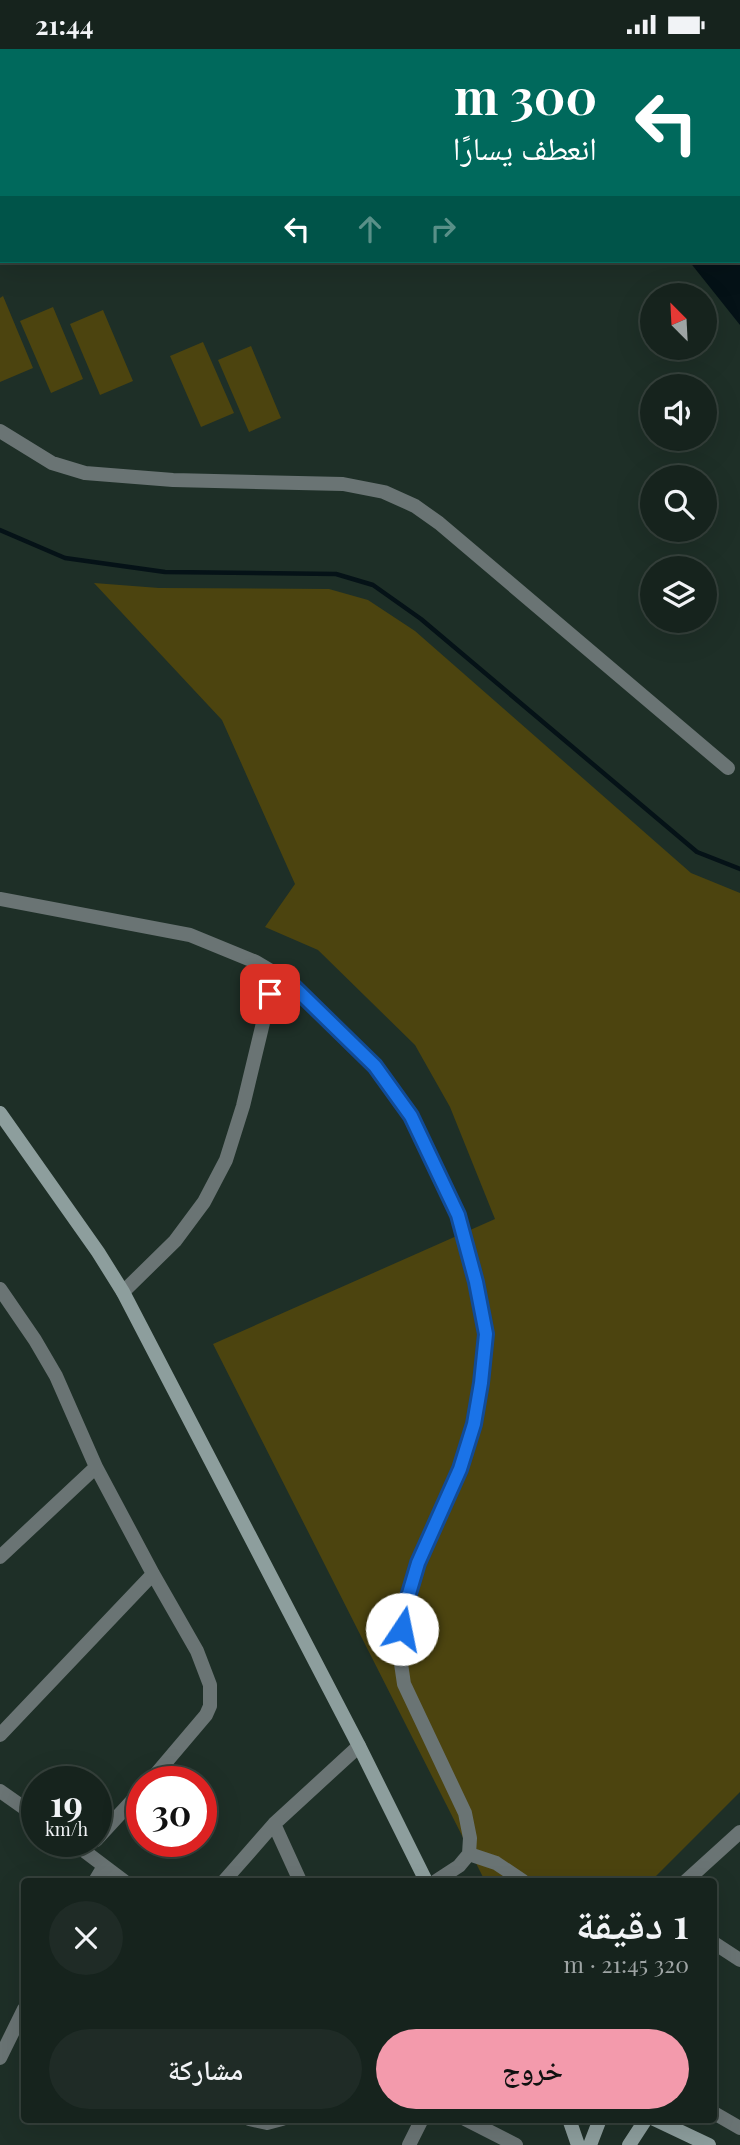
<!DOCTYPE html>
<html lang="ar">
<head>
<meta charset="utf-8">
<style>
  body { margin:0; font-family:"Playfair Display","Noto Naskh Arabic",serif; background:#1f2b26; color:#f1f3f6; direction:rtl; height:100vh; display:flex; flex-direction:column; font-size:26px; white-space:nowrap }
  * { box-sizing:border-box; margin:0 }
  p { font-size:23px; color:#9ea4a4 }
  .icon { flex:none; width:38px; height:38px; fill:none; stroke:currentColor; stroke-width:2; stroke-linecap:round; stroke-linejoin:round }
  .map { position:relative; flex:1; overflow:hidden; direction:ltr }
  .sheet { position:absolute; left:21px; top:1829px; width:696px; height:245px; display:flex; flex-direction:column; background:#16231d; border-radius:7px; box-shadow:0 7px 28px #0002,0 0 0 2px #35403b; direction:rtl }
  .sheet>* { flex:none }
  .guide { position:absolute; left:0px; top:0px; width:740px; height:214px; box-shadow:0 7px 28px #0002,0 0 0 2px #35403b; direction:rtl; background:#00695c; color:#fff; overflow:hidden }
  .needle { width:46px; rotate:336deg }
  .buttons { position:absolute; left:640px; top:234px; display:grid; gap:14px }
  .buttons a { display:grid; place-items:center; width:77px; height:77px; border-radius:50%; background:#16231d; box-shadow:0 7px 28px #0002,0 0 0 2px #35403b; font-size:35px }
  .speed { position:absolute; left:21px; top:1717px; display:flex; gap:14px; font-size:35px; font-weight:700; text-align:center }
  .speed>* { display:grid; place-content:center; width:91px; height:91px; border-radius:50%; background:#16231d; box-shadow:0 7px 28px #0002,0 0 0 2px #35403b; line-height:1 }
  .speed small { font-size:18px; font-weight:400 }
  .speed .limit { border:10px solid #d22; background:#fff; color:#111 }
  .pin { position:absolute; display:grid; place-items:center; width:60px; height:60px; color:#fff; margin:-30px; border-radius:14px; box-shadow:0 4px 10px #0006 }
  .me { position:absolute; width:77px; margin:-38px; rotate:11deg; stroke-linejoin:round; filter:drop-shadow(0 0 5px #0008) }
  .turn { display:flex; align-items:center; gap:24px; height:147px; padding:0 28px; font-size:32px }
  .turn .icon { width:91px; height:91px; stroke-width:2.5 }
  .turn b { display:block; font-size:49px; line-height:60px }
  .lanes { display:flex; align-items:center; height:66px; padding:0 28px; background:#0003; justify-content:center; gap:35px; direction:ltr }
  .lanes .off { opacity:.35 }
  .round { display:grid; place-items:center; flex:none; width:74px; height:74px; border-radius:37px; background:#1f2b26 }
  .head { display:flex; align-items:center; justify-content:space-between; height:119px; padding:0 28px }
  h1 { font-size:42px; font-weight:600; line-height:52px }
  .button { display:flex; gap:14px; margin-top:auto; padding:14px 28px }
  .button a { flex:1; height:80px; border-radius:42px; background:#f39aac; color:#111; font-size:28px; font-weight:600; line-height:80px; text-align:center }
  .button a+a { background:#1f2b26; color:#f1f3f6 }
  .status { display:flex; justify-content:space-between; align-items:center; height:49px; padding:0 35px; background:#16231d; direction:ltr }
  .status svg { height:19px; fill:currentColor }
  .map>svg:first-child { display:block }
  .green { fill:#4c440f }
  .water { fill:#051217 }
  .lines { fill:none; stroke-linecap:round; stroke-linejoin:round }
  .stream { stroke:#051217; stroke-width:4.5 }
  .street { stroke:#6a7474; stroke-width:14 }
  .secondary { stroke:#8d9e9d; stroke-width:14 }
  .route-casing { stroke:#114b97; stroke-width:18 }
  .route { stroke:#1a73e8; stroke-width:12 }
</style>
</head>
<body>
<div class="status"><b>21:44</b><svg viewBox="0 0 49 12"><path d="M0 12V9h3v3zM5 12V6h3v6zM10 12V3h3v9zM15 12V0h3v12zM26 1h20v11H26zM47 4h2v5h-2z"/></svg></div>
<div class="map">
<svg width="740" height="2096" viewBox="0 0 740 2096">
  <rect width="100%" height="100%" fill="#1e2f27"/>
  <path class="green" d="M3,247L33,319L0,333V249Z
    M53,258L83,330L51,344L20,272Z
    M103,261L133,332L100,346L70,275Z
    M203,293L234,364L201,378L170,307Z
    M251,297L281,369L249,383L218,311Z
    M94,534L159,539L329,540L368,551L415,582L691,824L740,844V1743L651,1832H485L213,1295L495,1170L450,1058L415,996L318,901L265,878L295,835L222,671Z"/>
  <path class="water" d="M391,0H740V276L689,212H738V2H393Z"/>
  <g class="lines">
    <path class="stream" d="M0,481L65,509L165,523L336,525L373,536L421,570L697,803L740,820"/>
    <path class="street" d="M0,382L52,414L85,424L173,431L343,435L384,443L415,457L439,474L728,719
      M0,850L190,886L256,913L288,932L375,1017L411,1067L458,1166L476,1233L486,1285L481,1334L474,1375L460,1420L418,1514L405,1558L399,1601L404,1635L465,1764L470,1789L469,1805L459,1817L436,1832
      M0,1240L35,1291L56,1327L96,1418L153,1525L197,1602L210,1636V1657L206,1666L150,1732
      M123,1243L175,1192L204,1153L226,1111L243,1057L275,924
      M0,1508L96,1418
      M0,1686L153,1525
      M0,1742L37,1768
      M274,1775L300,1832
      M96,1791L142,1741
      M71,1792L124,1832
      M469,1805L496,1814L523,1832
      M95,1832L104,1817
      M224,1832L274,1775L359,1697
      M686,1832L740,1783
      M714,1894L740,1911
      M0,2009L24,1960
      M714,2064L740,2079
      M249,2070L267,2074L282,2070
      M465,2070L516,2096
      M409,2096L422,2070"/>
    <path class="secondary" d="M0,1064L98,1203L123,1243L359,1697L426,1832
      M569,2070L578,2096
      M654,2070L709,2096
      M590,2096L600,2070
      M629,2096L646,2070"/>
  </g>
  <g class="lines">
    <g class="route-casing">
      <path id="route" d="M270,945L275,924L288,932L375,1017L411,1067L458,1166L476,1233L486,1285L481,1334L474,1375L460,1420L418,1514L405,1558L402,1580"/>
    </g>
    <use href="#route" class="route"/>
  </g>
</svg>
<div class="buttons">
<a><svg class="needle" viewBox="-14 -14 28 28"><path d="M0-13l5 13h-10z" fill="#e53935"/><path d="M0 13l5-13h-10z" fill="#9ea4a4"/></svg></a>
<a><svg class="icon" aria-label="sound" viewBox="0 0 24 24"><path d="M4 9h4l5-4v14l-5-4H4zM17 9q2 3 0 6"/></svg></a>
<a><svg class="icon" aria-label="search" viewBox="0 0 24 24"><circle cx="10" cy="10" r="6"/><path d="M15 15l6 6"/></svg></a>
<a><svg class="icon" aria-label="layers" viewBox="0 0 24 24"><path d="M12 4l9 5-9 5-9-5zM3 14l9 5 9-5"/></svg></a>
</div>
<div class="speed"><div>19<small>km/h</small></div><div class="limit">30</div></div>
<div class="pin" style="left:270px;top:945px;background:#d93025"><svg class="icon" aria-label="arrive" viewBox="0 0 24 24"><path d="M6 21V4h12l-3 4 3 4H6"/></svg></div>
<svg class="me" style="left:402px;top:1580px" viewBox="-20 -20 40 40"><circle r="19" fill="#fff"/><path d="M0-13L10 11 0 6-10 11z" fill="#1a73e8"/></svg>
<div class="guide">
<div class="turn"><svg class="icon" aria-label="left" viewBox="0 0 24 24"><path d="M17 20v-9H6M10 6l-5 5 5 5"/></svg><div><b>300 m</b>انعطف يسارًا</div></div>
<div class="lanes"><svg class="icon" aria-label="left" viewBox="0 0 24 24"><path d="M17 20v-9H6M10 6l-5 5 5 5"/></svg><svg class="icon off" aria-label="ahead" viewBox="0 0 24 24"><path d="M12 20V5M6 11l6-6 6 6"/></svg><svg class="icon off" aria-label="right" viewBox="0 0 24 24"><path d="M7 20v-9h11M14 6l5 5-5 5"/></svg></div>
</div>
<section class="sheet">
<div class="head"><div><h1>1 دقيقة</h1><p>320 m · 21:45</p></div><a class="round"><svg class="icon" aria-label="close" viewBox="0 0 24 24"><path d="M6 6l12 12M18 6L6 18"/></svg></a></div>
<div class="button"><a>خروج</a><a>مشاركة</a></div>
</section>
</div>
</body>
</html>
